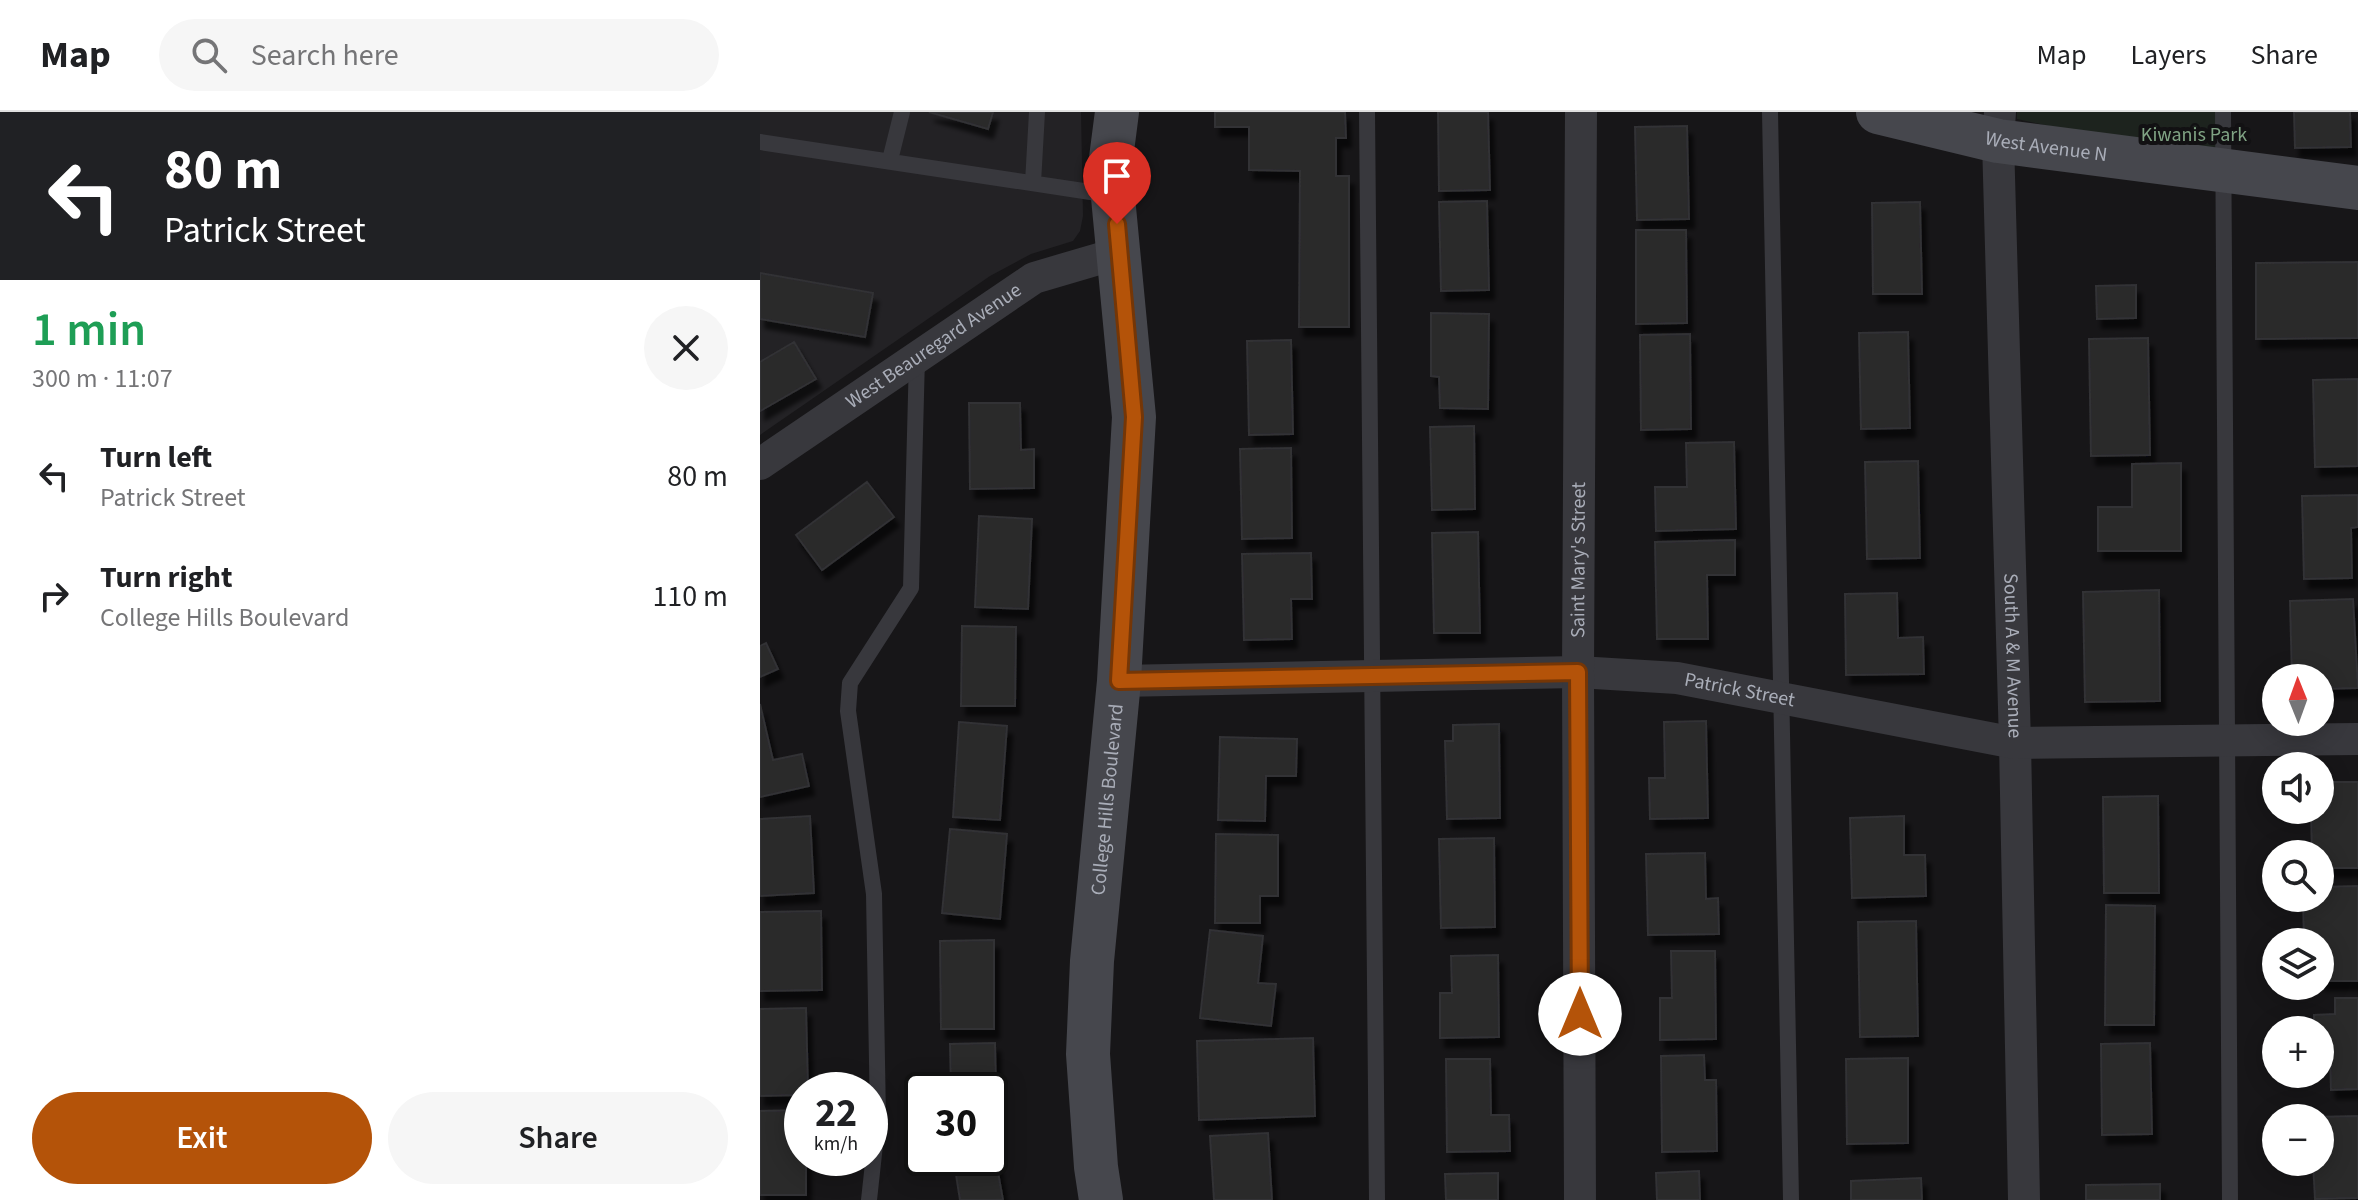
<!DOCTYPE html>
<html lang="en">
<head>
<meta charset="utf-8">
<style>
  body { margin:0; font-family:"Source Sans 3",sans-serif; background:#f6f6f6; color:#202124; height:100vh; display:flex; flex-direction:column; font-size:30px; white-space:nowrap }
  * { box-sizing:border-box; margin:0 }
  p { font-size:26px; color:#757577 }
  .icon { flex:none; width:44px; height:44px; fill:none; stroke:currentColor; stroke-width:2; stroke-linecap:round; stroke-linejoin:round }
  .map { position:relative; flex:1; overflow:hidden }
  .drawer { display:flex; flex-direction:column; background:#fff; width:760px }
  .drawer>* { flex:none }
  .banner { background:#202124; color:#fff; overflow:hidden }
  .needle { width:52px; rotate:359deg }
  .tools { position:absolute; left:1502px; top:552px; display:grid; gap:16px }
  .tools a { display:grid; place-items:center; width:72px; height:72px; border-radius:50%; background:#fff; box-shadow:0 4px 20px #0003; font-size:40px }
  .speed { position:absolute; left:24px; top:960px; display:flex; gap:16px; font-size:40px; font-weight:700; text-align:center }
  .speed>* { display:grid; place-content:center; width:104px; height:104px; border-radius:50%; background:#fff; box-shadow:0 4px 20px #0003; line-height:1 }
  .speed small { font-size:20px; font-weight:400 }
  .speed .limit { border:4px solid #111; border-radius:12px; background:#fff; color:#111 }
  .pin { position:absolute; display:grid; place-items:center; width:68px; height:68px; color:#fff; margin:-82px -34px; border-radius:50% 50% 50% 0; rotate:-45deg; box-shadow:0 0 8px #0007 }
  .pin .icon { rotate:45deg }
  .me { position:absolute; width:88px; margin:-44px; rotate:0deg; stroke-linejoin:round; filter:drop-shadow(0 0 6px #0008) }
  .turn { display:flex; align-items:center; gap:28px; height:168px; padding:0 32px; font-size:36px }
  .turn .icon { width:104px; height:104px; stroke-width:2.5 }
  .turn b { display:block; font-size:56px; line-height:68px }
  .round { display:grid; place-items:center; flex:none; width:84px; height:84px; border-radius:42px; background:#f6f6f6 }
  .headline { display:flex; align-items:center; justify-content:space-between; height:136px; padding:0 32px }
  h1 { font-size:48px; font-weight:600; line-height:60px; color:#1e9e55 }
  .action { display:flex; gap:16px; margin-top:auto; padding:16px 32px }
  .action a { flex:1; height:92px; border-radius:48px; background:#b45309; color:#fff; font-size:32px; font-weight:600; line-height:92px; text-align:center }
  .action a+a { background:#f6f6f6; color:#202124 }
  ul { padding:0; list-style:none }
  li { display:flex; align-items:center; gap:24px; height:120px; padding:0 32px }
  li div { flex:1 }
  li b { display:block; font-size:30px }
  li em { font-style:normal }
  header { display:flex; align-items:center; gap:48px; box-sizing:border-box; height:112px; padding:0 40px; background:#fff; border-bottom:2px solid #e0e0e0 }
  header strong { font-size:38px }
  nav { display:flex; gap:44px; margin-inline-start:auto; font-size:28px }
  .search { width:560px; height:72px; background:#f6f6f6; display:flex; align-items:center; gap:20px; box-sizing:border-box; padding:0 28px; border-radius:44px; color:#757577; font-size:30px }
  main { display:flex; flex:1; min-height:0 }
  .map>svg:first-child { display:block }
  .built { fill:#232225 }
  .green { fill:#1d231e }
  .building { fill:#2a292c; stroke:#313134; stroke-width:2; filter:url(#shadow) }
  .lines { fill:none; stroke-linecap:round; stroke-linejoin:round }
  .lane { stroke:#38383d; stroke-width:16 }
  .street { stroke:#38383d; stroke-width:32 }
  .secondary { stroke:#46474d; stroke-width:44 }
  .route-casing { stroke:#753606; stroke-width:20 }
  .route { stroke:#b45309; stroke-width:14 }
  .labels { text-anchor:middle; dominant-baseline:central; stroke-width:8; stroke-linejoin:round; paint-order:stroke }
  .park-label { font-size:20px; fill:#80a384; stroke:#121113 }
  .street-label { font-size:20px; fill:#a9adb8; stroke:#121113 }
</style>
</head>
<body>
<header>
<strong>Map</strong>
<div class="search"><svg class="icon" aria-label="search" viewBox="0 0 24 24"><circle cx="10" cy="10" r="6"/><path d="M15 15l6 6"/></svg>Search here</div>
<nav><a>Map</a><a>Layers</a><a>Share</a></nav>
</header>
<main>
<section class="drawer">
<div class="banner">
<div class="turn"><svg class="icon" aria-label="left" viewBox="0 0 24 24"><path d="M17 20v-9H6M10 6l-5 5 5 5"/></svg><div><b>80 m</b>Patrick Street</div></div>
</div>
<div class="headline"><div><h1>1 min</h1><p>300 m · 11:07</p></div><a class="round"><svg class="icon" aria-label="close" viewBox="0 0 24 24"><path d="M6 6l12 12M18 6L6 18"/></svg></a></div>
<ul>
<li><svg class="icon" aria-label="left" viewBox="0 0 24 24"><path d="M17 20v-9H6M10 6l-5 5 5 5"/></svg><div><b>Turn left</b><p>Patrick Street</p></div><em>80 m</em></li>
<li><svg class="icon" aria-label="right" viewBox="0 0 24 24"><path d="M7 20v-9h11M14 6l5 5-5 5"/></svg><div><b>Turn right</b><p>College Hills Boulevard</p></div><em>110 m</em></li>
</ul>
<div class="action"><a>Exit</a><a>Share</a></div>
</section>
<div class="map">
<svg width="1598" height="1088" viewBox="0 0 1598 1088">
  <defs>
    <filter id="shadow"><feDropShadow dx="5" dy="9" stdDeviation="2" flood-color="#0009"/></filter>
  </defs>
  <rect width="100%" height="100%" fill="#171618"/>
  <path class="built" d="M0,0H321L323,104L320,119L313,129L271,142L230,164L0,323Z"/>
  <path class="green" d="M1257,0H1458L1459,51L1257,7Z"/>
  <path class="building" d="M169,0H233L228,17Z
    M455,0H585L586,26H576V64H589V215H539L540,59L489,58V15H455Z
    M678,0H728L730,78L679,79Z
    M1534,0H1590L1591,35L1535,36Z
    M927,14L929,107L877,108L875,15Z
    M727,89L729,178L681,179L679,90Z
    M1160,90L1162,182H1113L1112,91Z
    M876,118H926L927,211L876,212Z
    M1598,150V226L1496,227V151Z
    M0,161L113,181L105,225L0,207Z
    M1376,173V206L1337,207L1336,174Z
    M671,201L729,202L728,297L680,296L679,265L671,264Z
    M1148,220L1150,316L1101,317L1099,221Z
    M930,222L931,317L881,318L880,223Z
    M1388,226L1390,343L1331,344L1329,227Z
    M531,228L533,322L489,323L487,229Z
    M34,230L56,267L0,299V250Z
    M1598,267V354L1555,355L1553,268Z
    M209,291H260L261,338L274,337V376L210,377Z
    M714,314L715,397L672,398L670,315Z
    M974,330L976,417L896,419L895,375H927L926,331Z
    M531,336L532,426L482,427L480,337Z
    M1158,349L1160,446L1107,447L1105,350Z
    M1421,351V439H1338V395H1372V352Z
    M107,370L134,405L62,458L36,423Z
    M1598,383V415L1591,416L1592,466L1544,467L1542,384Z
    M219,404L272,407L268,497L215,495Z
    M718,420L720,521H674L672,421Z
    M975,428V463H947L948,527H897L895,430Z
    M551,441L552,487H531L532,527L484,528L482,442Z
    M1399,478L1400,589L1325,590L1323,480Z
    M1137,481L1138,526L1163,525L1164,562L1086,563L1085,482Z
    M1593,487L1598,576L1560,577V566H1532L1530,489Z
    M202,514L256,515L255,594H201Z
    M6,531L18,557L0,565V534Z
    M0,592L13,648L42,642L49,674L0,685Z
    M946,609L948,706L890,707L889,666H905L904,610Z
    M199,610L247,614L240,708L193,705Z
    M739,612L740,706L687,707L685,629H693V613Z
    M460,625L537,627L536,664H506L505,709L458,708Z
    M1570,670H1598V756H1560V742H1552L1551,698L1570,694Z
    M1398,684L1399,781H1344L1343,685Z
    M50,704L54,781L0,784V707Z
    M1144,704V743H1165L1166,784L1092,786L1090,706Z
    M190,717L247,722L240,807L182,801Z
    M456,722L518,723V784H500V811H455Z
    M734,726L735,815L681,816L679,727Z
    M945,741L946,787L958,786L959,822L888,823L886,742Z
    M1598,774V869H1560V830H1544L1543,786H1560V775Z
    M1346,793L1395,794L1394,913H1345Z
    M61,799L62,878L0,879V800Z
    M1156,809L1158,924L1100,925L1098,810Z
    M450,818L503,824L498,871L516,872L511,914L440,906Z
    M234,828V917H181L180,829Z
    M911,839H955L956,927L900,928V886H912Z
    M738,843L739,925L680,926V881H692L691,844Z
    M1575,886H1598V977L1571,978L1570,941L1560,942V918H1554V903L1575,902Z
    M46,896L48,978H42V983L0,984V897Z
    M553,926L555,1004L439,1008L437,929Z
    M235,931L237,1023H230V978H191L190,932Z
    M1390,931L1392,1022L1342,1023L1341,932Z
    M944,943L945,968H956L957,1039L902,1040L901,944Z
    M1148,946V1031L1087,1032L1086,947Z
    M686,947H730L731,1003H749L750,1039L687,1040Z
    M42,998V1046H46V1083H0V999Z
    M1598,1004V1086L1555,1087L1553,1050H1560V1006L1552,1005Z
    M508,1021L512,1088H454L450,1024Z
    M235,1043L243,1088H200L194,1050Z
    M939,1059L940,1088H897L896,1061Z
    M738,1061V1088H686L685,1062Z
    M1161,1066L1162,1088H1091V1069Z
    M1400,1072V1088H1326V1073Z"/>
  <g class="lines">
    <path class="lane" d="M607,0L617,1088
      M1010,0L1031,1088
      M1463,0L1470,1088
      M0,30L350,83
      M130,48L142,0
      M273,71L277,0
      M109,1088L118,1005L114,782L88,599L90,571L151,476L157,245"/>
    <g class="street">
      <path id="s1" d="M1240,0L1238,29L1255,631L1264,1088"/>
      <path id="s2" d="M0,352L274,166L359,141"/>
      <path id="s3" d="M359,569L818,560L917,566L1255,631L1598,627"/>
      <path id="s4" d="M820,1088L818,560L821,0"/>
    </g>
    <g class="secondary">
      <path id="s5" d="M1118,0L1238,29L1598,76"/>
      <path id="s6" d="M341,1088L336,1055L328,942L332,849L359,569L374,305L350,54L357,0"/>
    </g>
  </g>
  <g class="lines">
    <g class="route-casing">
      <path id="route" d="M357,112L374,305L359,569L818,560L820,902"/>
    </g>
    <use href="#route" class="route"/>
  </g>
  <g class="labels">
    <g class="park-label">
      <text x="1434" y="23">Kiwanis Park</text>
    </g>
    <g class="street-label">
      <text stroke="none"><textPath href="#s5" startOffset="172">West Avenue N</textPath></text>
      <text stroke="none"><textPath href="#s2" startOffset="210">West Beauregard Avenue</textPath></text>
      <text stroke="none"><textPath href="#s4" startOffset="640">Saint Mary's Street</textPath></text>
      <text stroke="none"><textPath href="#s1" startOffset="544">South A &amp; M Avenue</textPath></text>
      <text stroke="none"><textPath href="#s3" startOffset="622">Patrick Street</textPath></text>
      <text stroke="none"><textPath href="#s6" startOffset="402">College Hills Boulevard</textPath></text>
    </g>
  </g>
</svg>
<div class="tools">
<a><svg class="needle" viewBox="-14 -14 28 28"><path d="M0-13l5 13h-10z" fill="#e53935"/><path d="M0 13l5-13h-10z" fill="#757577"/></svg></a>
<a><svg class="icon" aria-label="sound" viewBox="0 0 24 24"><path d="M4 9h4l5-4v14l-5-4H4zM17 9q2 3 0 6"/></svg></a>
<a><svg class="icon" aria-label="search" viewBox="0 0 24 24"><circle cx="10" cy="10" r="6"/><path d="M15 15l6 6"/></svg></a>
<a><svg class="icon" aria-label="layers" viewBox="0 0 24 24"><path d="M12 4l9 5-9 5-9-5zM3 14l9 5 9-5"/></svg></a>
<a>+</a>
<a>−</a>
</div>
<div class="speed"><div>22<small>km/h</small></div><div class="limit">30</div></div>
<div class="pin" style="left:357px;top:112px;background:#d93025"><svg class="icon" aria-label="arrive" viewBox="0 0 24 24"><path d="M6 21V4h12l-3 4 3 4H6"/></svg></div>
<svg class="me" style="left:820px;top:902px" viewBox="-20 -20 40 40"><circle r="19" fill="#fff"/><path d="M0-13L10 11 0 6-10 11z" fill="#b45309"/></svg>
</div>
</main>
</body>
</html>
